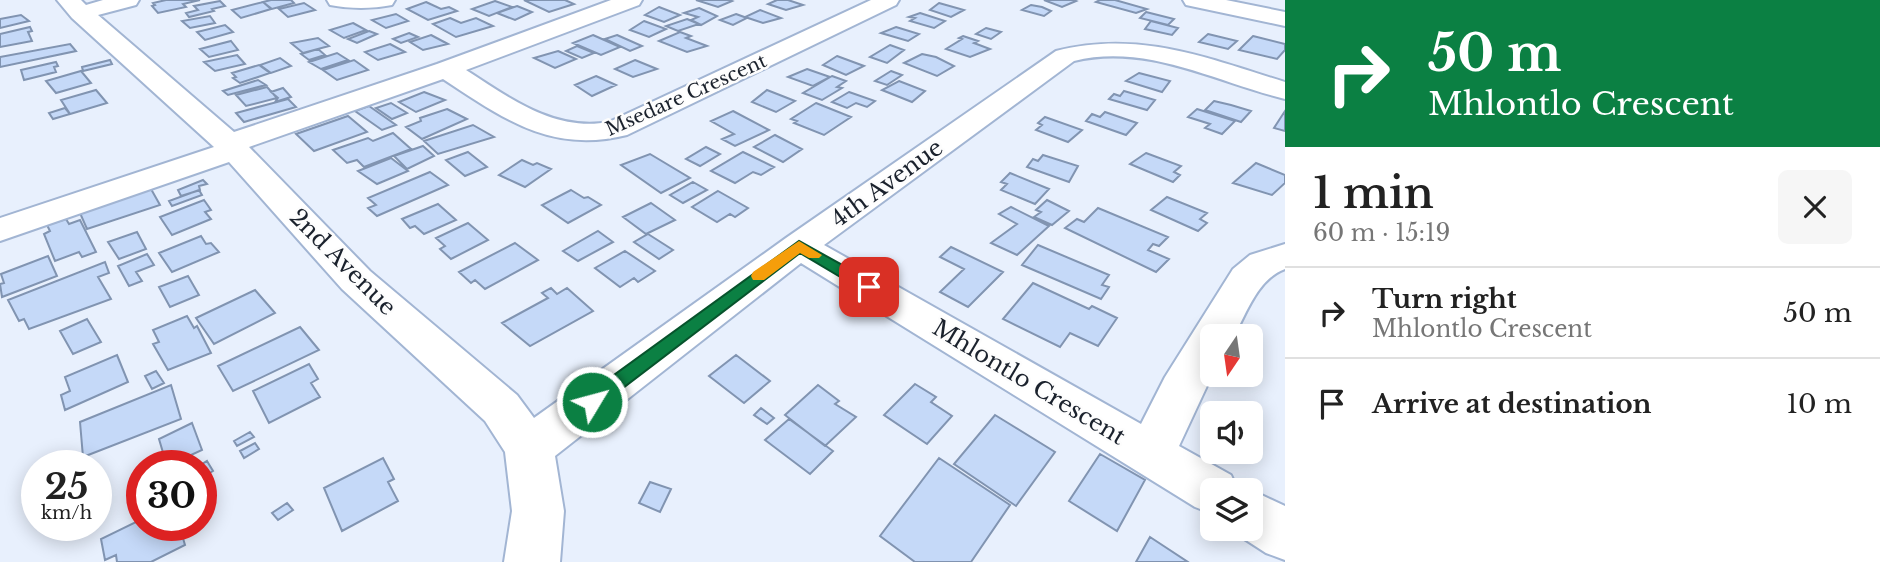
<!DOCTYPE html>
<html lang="en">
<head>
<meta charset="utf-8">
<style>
  body { margin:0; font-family:"Libre Baskerville",serif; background:#f6f6f6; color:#222; height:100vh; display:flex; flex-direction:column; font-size:26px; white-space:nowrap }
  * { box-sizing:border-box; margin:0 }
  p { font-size:23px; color:#767676 }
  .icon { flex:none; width:38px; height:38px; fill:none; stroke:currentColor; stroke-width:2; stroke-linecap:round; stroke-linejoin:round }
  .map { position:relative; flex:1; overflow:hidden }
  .details { display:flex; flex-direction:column; background:#fff; width:595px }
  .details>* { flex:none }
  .hud { background:#0b8043; color:#fff; overflow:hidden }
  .needle { width:46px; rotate:193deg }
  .tools { position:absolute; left:1200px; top:324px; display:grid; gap:14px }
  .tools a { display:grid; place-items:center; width:63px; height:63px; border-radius:10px; background:#fff; box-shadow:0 4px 18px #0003; font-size:35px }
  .speed { position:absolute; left:21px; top:450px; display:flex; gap:14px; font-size:35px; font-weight:700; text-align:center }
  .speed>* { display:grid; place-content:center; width:91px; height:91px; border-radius:50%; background:#fff; box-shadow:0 4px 18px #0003; line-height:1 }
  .speed small { font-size:18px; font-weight:400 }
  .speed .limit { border:10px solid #d22; background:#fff; color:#111 }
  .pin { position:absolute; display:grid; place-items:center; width:60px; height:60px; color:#fff; margin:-30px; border-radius:14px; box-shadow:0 4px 10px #0006 }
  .me { position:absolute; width:77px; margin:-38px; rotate:53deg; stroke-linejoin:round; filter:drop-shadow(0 0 5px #0008) }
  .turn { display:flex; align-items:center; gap:24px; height:147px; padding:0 28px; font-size:32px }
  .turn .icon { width:91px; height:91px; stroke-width:2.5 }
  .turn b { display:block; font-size:49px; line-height:60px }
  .round { display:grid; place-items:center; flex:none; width:74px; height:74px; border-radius:10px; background:#f6f6f6 }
  .overview { display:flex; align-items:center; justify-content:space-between; height:119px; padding:0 28px }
  h1 { font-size:42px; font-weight:600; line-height:52px }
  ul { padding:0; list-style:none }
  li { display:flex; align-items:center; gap:21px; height:91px; padding:0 28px; border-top:2px solid #e0e0e0 }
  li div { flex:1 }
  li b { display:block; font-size:26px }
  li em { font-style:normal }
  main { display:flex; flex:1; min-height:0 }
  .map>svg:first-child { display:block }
  .building { fill:#c5d9f8; stroke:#8194b1; stroke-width:2 }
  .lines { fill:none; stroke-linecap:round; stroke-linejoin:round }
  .minor-casing { stroke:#a2b5d3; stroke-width:4 }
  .minor { fill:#fff; fill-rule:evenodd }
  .route { fill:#0b8043; stroke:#07532c; stroke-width:2 }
  .slow { fill:#f59e0b }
  .labels { text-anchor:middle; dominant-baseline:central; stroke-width:5; stroke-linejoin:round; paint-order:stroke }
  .far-street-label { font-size:19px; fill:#1b222d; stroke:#fdfdfd }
  .street-label { font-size:23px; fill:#1b222d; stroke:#fdfdfd }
</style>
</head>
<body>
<main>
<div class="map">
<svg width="1285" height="562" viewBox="0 0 1285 562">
  <rect width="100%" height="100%" fill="#e8f0fd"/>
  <path class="building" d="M166,0H200L183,4L186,7L158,13L152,6L155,5L153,3Z
    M271,0H291L294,3L272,9L263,2Z
    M524,0H565L574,4L549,12Z
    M696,0H729L732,1L718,7Z
    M777,0H788L803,5L786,10L768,4Z
    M1044,0H1073L1076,1L1062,7Z
    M1100,0H1115L1147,9L1136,13L1096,2Z
    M220,1L225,6L212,9L214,11L189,17L186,13L198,10L194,6Z
    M495,1L512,7L489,16L472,9Z
    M263,2L271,9L241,18L232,10Z
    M426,2L441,9L449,7L457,11L428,20L407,9Z
    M304,3L315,10L288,17L279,9Z
    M939,3L964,10L951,17L930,10Z
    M1031,5L1042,7L1051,11L1044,16L1022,10Z
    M517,6L532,12L515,20L497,13Z
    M659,7L680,15L664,22L645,15Z
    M699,8L717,16L701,25L691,20L698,17L684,13Z
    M760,10L781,18L763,23L745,17Z
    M1146,12L1174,19L1168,25L1140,18Z
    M920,13L945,21L934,28L910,21L915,18L909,17Z
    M396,14L408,21L386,28L372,20Z
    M736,14L747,18L733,25L720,20Z
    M21,15L29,21L0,28V19Z
    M210,16L215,23L190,28L182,21Z
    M450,18L461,23L476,18L493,26L456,37L433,24Z
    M687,19L699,24L678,31L666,26Z
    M644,21L666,29L649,37L630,30Z
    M1151,21L1178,28L1172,35L1145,29Z
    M353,23L366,30L344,38L330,30Z
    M225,25L233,32L205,40L197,32Z
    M30,27L32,31L28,32L32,41L0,47V34Z
    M896,27L919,34L908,41L881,33Z
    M986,28L1001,32L991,39L976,34Z
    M369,31L377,34L357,43L348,39Z
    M680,32L691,36L686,38L707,46L687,52L659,41Z
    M409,33L418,37L401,43L393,39Z
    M1208,34L1237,41L1228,49L1199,42Z
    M431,35L448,44L423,50L410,42Z
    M593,35L620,47L601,55L573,43Z
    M617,35L642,46L630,51L605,39Z
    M963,36L978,41L974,43L990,49L970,57L946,49L962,39L959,38Z
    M1253,36L1285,44V50L1277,59L1239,50Z
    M318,38L329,46L303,53L291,43Z
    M231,41L238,50L209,57L200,49Z
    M70,44L76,51L0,67V57Z
    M390,44L405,52L378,60L365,52Z
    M890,45L904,50L887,63L870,57Z
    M577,46L594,53L582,58L566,51Z
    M318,49L325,55L309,60L301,54Z
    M558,51L576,59L555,68L534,58Z
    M337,53L348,60L321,69L309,62Z
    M922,54L936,57L954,66L937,76L904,63Z
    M237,55L245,64L215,71L204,62Z
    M837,56L864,66L846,75L823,65Z
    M280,58L291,66L271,73L260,65Z
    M110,60L112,64L83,71L82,67Z
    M354,60L368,70L337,80L323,70Z
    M635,60L657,69L633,77L615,69Z
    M56,62L58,66L54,67L56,72L24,80L21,70Z
    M259,65L270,73L240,83L233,78L236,77L232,73Z
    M807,69L830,77L813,86L788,77Z
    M81,71L91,83L56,93L46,81Z
    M891,71L902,75L887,85L875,81Z
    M1139,73L1170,81L1162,92L1126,81Z
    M596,76L616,85L592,96L575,85Z
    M832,76L846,81L837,87L842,88L822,100L803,93Z
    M258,80L266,85L228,95L223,91Z
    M899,81L925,91L912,102L882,90Z
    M267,87L277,98L246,106L236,95Z
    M283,88L291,97L275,102L278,98L271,92Z
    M96,90L107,103L70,114L61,100Z
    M767,90L795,101L776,112L752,102Z
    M1124,91L1155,100L1147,110L1109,99L1114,94L1120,96Z
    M424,92L445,100L416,112L399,102Z
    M849,92L875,101L867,107L856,103L847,108L832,102Z
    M288,99L296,107L244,122L236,113Z
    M1214,101L1231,105L1251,111L1241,122L1205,110Z
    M391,103L407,113L392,119L376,108Z
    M816,103L851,117L824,135L794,123L797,121L791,119Z
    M369,106L396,125L382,130L355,111Z
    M65,108L70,114L53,119L49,113Z
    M447,109L467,119L422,139L406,127L421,121L420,118Z
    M1197,109L1235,121L1222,134L1205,128L1210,124L1188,117Z
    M733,111L769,130L735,146L722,139L734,134L711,121Z
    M1285,111V131L1274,128Z
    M1105,112L1137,123L1126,135L1086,121L1092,114L1100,117Z
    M348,116L367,132L314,151L296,134Z
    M1045,117L1082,130L1068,142L1036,130L1042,125L1038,123Z
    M473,125L494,137L438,154L424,141Z
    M393,133L411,149L364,167L357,160L347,163L333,150L368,138L373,141Z
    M775,135L802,149L783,162L754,147Z
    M423,146L434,156L407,169L394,156Z
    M706,147L720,154L700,166L686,159Z
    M468,152L487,167L465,176L446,160Z
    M743,152L774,167L761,175L753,172L735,183L711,171Z
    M1146,153L1181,166L1174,172L1180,175L1173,182L1130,164Z
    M650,154L690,178L661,193L621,165Z
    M1043,155L1078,166L1069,182L1027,167L1033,159L1038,161Z
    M391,158L408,171L377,184L358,171Z
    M522,160L533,165L537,163L551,169L525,187L499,175Z
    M1256,163L1285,175V183L1272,195L1233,183Z
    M430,172L448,185L377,216L368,208L376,205L368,198Z
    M1010,173L1049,189L1035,204L1001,190L1007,184L1001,182Z
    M203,180L207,184L199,186L200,190L181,196L178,190Z
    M693,182L707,190L683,203L670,195Z
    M151,189L160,205L87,229L80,213Z
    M199,190L202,195L172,206L169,201Z
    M571,190L584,198L588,197L601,205L568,223L542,205Z
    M718,191L748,208L735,217L730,214L717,222L692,207Z
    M1167,197L1207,213L1200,219L1207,223L1198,231L1151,210Z
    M204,200L211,210L205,212L211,219L172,235L160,217Z
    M1047,200L1069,211L1052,225L1034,217L1041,212L1036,210Z
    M651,203L675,220L646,234L623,217Z
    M438,204L456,220L424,234L415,226L410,228L402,219Z
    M1011,207L1049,226L1017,255L991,243L1017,224L999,214Z
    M1098,208L1168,237L1159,246L1153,244L1148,250L1169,259L1156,272L1065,228L1077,219L1084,222Z
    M66,219L69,224L80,220L96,252L82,257L79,252L55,261L44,234L50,231L47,225Z
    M468,223L488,240L451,259L440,249L445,246L436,238Z
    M598,231L613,242L578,261L563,251Z
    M137,232L146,249L119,259L108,242Z
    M648,234L673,250L659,259L634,242Z
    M201,236L206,244L211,243L219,252L172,272L159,253Z
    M515,243L538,260L485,289L475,280L471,283L459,272Z
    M1038,245L1109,275L1102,285L1109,287L1101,299L1022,265Z
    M951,247L1003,272L968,307L940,292L964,269L940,257Z
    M625,251L655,271L638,282L634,278L620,287L595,268Z
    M147,254L154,265L136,272L142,281L129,286L118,266Z
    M48,256L57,276L2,297L0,284L4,283L1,274Z
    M105,262L109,273L98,277L111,299L29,329L24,319L19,321L8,300Z
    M188,276L199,295L170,307L159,287Z
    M1033,283L1089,309L1092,306L1117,318L1098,346L1070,333L1060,347L1003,319Z
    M551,288L557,294L567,288L593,311L530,346L502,323L548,298L542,293Z
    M255,290L275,313L214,344L196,318Z
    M187,316L194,328L197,326L211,353L168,370L153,344L159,342L153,330Z
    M87,319L101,342L73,354L60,331Z
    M300,327L319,350L233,391L218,366Z
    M117,355L128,382L65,410L61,395L70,391L65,377Z
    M736,355L770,381L744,403L709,376Z
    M309,364L318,379L311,383L320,397L269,423L253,391Z
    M156,371L164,383L152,389L145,376Z
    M915,384L936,397L931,402L952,416L927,444L884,415Z
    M171,385L181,419L83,457L80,422Z
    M818,385L839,401L835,404L856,417L825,446L785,415Z
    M761,408L774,418L767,424L754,415Z
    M995,415L1055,452L1016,506L954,464Z
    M789,419L833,451L810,474L765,440Z
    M192,423L202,450L167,466L159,439Z
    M250,432L254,437L237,446L234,441Z
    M255,443L259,449L244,458L240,451Z
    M1100,454L1145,480L1117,531L1069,501Z
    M383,458L394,479L388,482L398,501L342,531L324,488Z
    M939,458L1010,505L971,562H915L880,536Z
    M207,461L213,471L201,478V466H199Z
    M650,482L671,489L660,512L639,503Z
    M287,503L293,510L278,520L272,513Z
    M142,519V525H179L185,545L151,562H117L116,555L105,560L101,539Z
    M1150,537L1188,562H1136Z"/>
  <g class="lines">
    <g class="minor-casing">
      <path id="minor" d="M57,0H81L86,5L103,0H139L136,5L98,15L234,132L437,64L611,0H642L639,5L466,70C510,98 554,132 609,122L871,0H899L896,5L627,135C551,154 504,119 443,79L249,147L370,271L517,395L534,418L786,238L1056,51C1140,30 1206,58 1285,82V99C1215,82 1147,43 1074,61L824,245L1141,424L1165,377L1233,269L1250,255L1285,244V269C1258,279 1247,312 1234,336H1213V373L1179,446L1231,475L1238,490H1213V514L1195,507L801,263L555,456L564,511L560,562H504L512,511L505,452L485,421L342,289L229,162L0,241V218L214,147L72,18Z
        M327,0H395L392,5C372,9 350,9 330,5Z
        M1183,0H1226L1285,12V26L1186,5Z
        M1251,490L1285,506V560L1266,553L1232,531L1231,528H1251Z"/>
    </g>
    <use href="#minor" class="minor"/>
  </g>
  <path class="route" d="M799,241L875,283L877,287L875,291H864L800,253L598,407L592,409L585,407L582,402L585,396Z"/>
  <path class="slow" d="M799,241L822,255L819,258H809L800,253L764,280H753L751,276L753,272Z"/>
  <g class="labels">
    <g class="far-street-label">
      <text transform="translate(686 95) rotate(-24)">Msedare Crescent</text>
    </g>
    <g class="street-label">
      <text transform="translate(887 183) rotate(-36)">4th Avenue</text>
      <text transform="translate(343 262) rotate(45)">2nd Avenue</text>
      <text transform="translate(1029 382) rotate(31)">Mhlontlo Crescent</text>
    </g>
  </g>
</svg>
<div class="tools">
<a><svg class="needle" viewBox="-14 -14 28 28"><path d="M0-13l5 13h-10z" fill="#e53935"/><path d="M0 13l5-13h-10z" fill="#767676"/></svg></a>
<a><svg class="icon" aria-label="sound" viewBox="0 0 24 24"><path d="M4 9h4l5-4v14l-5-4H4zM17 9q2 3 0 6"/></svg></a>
<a><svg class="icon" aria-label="layers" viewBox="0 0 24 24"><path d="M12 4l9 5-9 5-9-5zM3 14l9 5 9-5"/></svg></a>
</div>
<div class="speed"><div>25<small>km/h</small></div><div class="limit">30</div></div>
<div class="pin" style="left:869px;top:287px;background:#d93025"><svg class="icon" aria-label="arrive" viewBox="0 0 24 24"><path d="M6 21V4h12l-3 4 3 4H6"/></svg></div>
<svg class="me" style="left:592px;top:402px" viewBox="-20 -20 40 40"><circle r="17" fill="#0b8043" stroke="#fff" stroke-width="3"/><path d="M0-11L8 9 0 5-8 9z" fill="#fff"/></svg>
</div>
<section class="details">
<div class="hud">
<div class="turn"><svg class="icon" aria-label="right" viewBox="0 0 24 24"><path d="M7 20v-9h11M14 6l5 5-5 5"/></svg><div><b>50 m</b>Mhlontlo Crescent</div></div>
</div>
<div class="overview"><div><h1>1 min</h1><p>60 m · 15:19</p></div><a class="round"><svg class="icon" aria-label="close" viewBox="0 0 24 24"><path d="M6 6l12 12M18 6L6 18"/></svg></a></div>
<ul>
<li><svg class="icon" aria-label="right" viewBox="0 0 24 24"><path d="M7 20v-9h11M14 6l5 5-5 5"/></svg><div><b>Turn right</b><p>Mhlontlo Crescent</p></div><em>50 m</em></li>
<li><svg class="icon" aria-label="arrive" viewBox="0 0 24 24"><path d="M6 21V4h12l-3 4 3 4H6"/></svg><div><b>Arrive at destination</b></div><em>10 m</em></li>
</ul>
</section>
</main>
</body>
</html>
